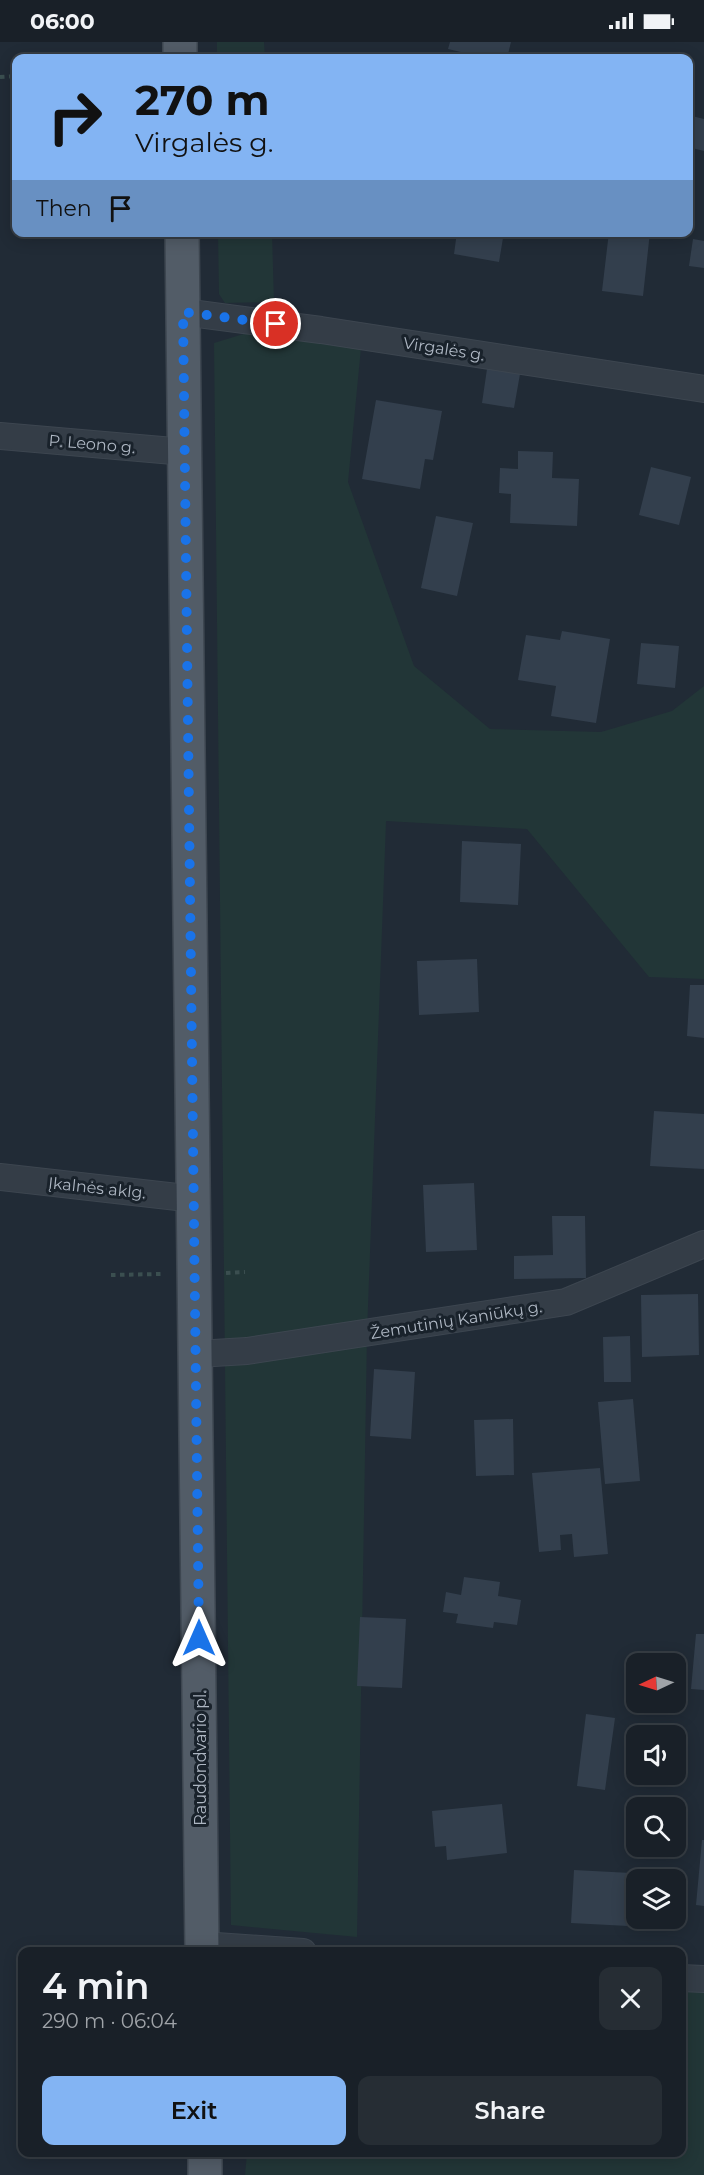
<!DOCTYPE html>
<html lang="en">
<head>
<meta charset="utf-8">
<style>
  body { margin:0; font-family:Montserrat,sans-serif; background:#262d34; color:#f1f3f6; height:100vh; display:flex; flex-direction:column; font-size:22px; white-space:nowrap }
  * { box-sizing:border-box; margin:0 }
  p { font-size:20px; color:#9fa3a8 }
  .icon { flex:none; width:33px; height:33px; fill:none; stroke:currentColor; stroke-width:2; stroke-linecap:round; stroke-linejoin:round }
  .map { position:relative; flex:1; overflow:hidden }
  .panel { position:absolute; left:18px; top:1905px; width:668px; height:210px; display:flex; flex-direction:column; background:#192028; border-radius:12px; box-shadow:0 3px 15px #0003,0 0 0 2px #373e45 }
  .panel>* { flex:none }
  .guide { position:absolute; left:12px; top:12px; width:681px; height:183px; border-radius:12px; box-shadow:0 3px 15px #0003,0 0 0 2px #373e45; background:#83b4f3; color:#111; overflow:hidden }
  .needle { width:39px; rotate:266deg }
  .buttons { position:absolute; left:626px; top:1611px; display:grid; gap:12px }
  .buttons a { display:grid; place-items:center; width:60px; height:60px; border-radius:12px; background:#192028; box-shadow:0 3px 15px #0003,0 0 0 2px #373e45; font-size:30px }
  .pin { position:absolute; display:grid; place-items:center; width:51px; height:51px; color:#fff; margin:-26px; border:3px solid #fff; border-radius:50%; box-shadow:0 2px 6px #0007 }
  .me { position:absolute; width:66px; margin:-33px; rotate:0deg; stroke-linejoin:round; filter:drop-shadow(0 0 4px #0008) }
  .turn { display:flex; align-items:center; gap:21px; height:126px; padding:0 24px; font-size:27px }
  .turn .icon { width:78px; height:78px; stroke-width:2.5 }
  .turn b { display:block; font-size:42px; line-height:51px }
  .then { display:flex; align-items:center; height:57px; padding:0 24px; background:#0003; gap:12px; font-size:22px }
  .round { display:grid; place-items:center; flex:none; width:63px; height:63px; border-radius:12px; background:#262d34 }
  .summary { display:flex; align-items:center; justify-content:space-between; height:102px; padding:0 24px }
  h1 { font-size:36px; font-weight:600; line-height:45px }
  .primary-button { display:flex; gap:12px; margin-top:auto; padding:12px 24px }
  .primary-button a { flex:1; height:69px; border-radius:12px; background:#83b4f3; color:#111; font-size:24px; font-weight:600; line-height:69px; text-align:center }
  .primary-button a+a { background:#262d34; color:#f1f3f6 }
  .status { display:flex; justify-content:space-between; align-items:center; height:42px; padding:0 30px; background:#192028; direction:ltr }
  .status svg { height:16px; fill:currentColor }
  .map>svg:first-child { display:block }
  .green { fill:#223637 }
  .building { fill:#333f4d }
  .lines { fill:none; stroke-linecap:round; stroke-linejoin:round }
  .street-casing { stroke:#3d4650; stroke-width:28 }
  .primary-casing { stroke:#3d4650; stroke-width:36 }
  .path { stroke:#3b4f50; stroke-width:4; stroke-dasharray:4.5 4.5; stroke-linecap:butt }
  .street { stroke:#343d47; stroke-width:26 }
  .primary { stroke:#525c67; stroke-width:33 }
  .route { stroke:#1a73e8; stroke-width:10; stroke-dasharray:0 18 }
  .labels { text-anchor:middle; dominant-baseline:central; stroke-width:6; stroke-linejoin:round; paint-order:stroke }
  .street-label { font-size:16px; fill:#aeb7c3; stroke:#19222b }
</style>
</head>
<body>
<div class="status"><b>06:00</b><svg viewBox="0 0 49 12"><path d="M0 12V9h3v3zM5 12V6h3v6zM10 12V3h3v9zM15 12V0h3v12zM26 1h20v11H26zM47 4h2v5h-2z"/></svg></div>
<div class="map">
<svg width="704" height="2133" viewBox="0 0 704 2133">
  <rect width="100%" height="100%" fill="#212b36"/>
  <path class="green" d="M217,0H264L265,16H217Z
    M218,191H272L274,260L225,261L219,252Z
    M250,290L361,306L348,440L414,624L490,687L601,690L672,669L704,644V937L649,935L527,787L386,779L367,1292L357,1895L231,1883L214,301Z
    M681,1947L704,1949V2133H245L247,2111L681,2110Z"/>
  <path class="building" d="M450,0H511L507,16H486L448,7Z
    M688,73L704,77V109L688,105Z
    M457,190H504L499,220L454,212Z
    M609,190H650L643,254L602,249Z
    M693,197L704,199V226L689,224Z
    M487,327L520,332L514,366L482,361Z
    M376,358L442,369L433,418L425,417L420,447L362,437Z
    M518,409L553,410L552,436L579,437L577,484L510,481L511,452L499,451L500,426L518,427Z
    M651,425L691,435L679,483L639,473Z
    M436,474L473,481L457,554L421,546Z
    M562,589L610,597L596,681L551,674L556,644L518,638L526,593L560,598Z
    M641,601L679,604L675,646L637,642Z
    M462,799L521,802L518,863L460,860Z
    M477,917L479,970L419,973L417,919Z
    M690,943H704V996L687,994Z
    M654,1069L704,1072V1127L650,1124Z
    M474,1141L477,1208L426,1210L423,1143Z
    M552,1174H585L586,1236L514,1237V1214L553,1213Z
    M698,1252L699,1313L642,1315L641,1253Z
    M630,1294L631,1340H604L603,1295Z
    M374,1327L415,1330L411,1397L370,1394Z
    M633,1357L640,1439L605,1442L598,1360Z
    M513,1377L514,1433L476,1434L474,1378Z
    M600,1426L608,1512L574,1515L572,1492L560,1493L561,1508L539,1510L532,1431Z
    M464,1535L500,1540L498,1554L521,1558L517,1583L494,1580L493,1586L456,1581L458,1572L443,1570L446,1550L461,1553Z
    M360,1575L406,1577L402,1646L357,1644Z
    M696,1592H704V1648L691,1647Z
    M586,1672L615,1676L605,1748L577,1744Z
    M502,1762L507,1811L447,1818L446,1804L435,1805L432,1769Z
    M702,1798H704V1864L696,1863Z
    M574,1828L631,1831L628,1884L571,1881Z"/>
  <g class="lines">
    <g class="street-casing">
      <path id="street" d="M183,270L321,288L704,347
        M0,394L185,410
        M0,1135L195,1157
        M197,1312L247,1309L566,1260L704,1202
        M202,1903L303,1910
        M681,1936L704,1937"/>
    </g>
    <g class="primary-casing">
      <path id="primary" d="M180,0V16
        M182,190L202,1910
        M205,2110V2133"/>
    </g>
    <path class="path" d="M0,35L16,34
      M226,1231L245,1230
      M111,1233L161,1232"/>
    <use href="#street" class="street"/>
    <use href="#primary" class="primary"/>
  </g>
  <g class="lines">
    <path class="route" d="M199,1596L183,270L276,282"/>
  </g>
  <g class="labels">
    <g class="street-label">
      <text transform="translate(444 307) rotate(9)">Virgalės g.</text>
      <text transform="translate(92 402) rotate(5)">P. Leono g.</text>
      <text transform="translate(97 1146) rotate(6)">Įkalnės aklg.</text>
      <text transform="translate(456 1278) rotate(-9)">Žemutinių Kaniūkų g.</text>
      <text transform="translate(200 1716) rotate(-90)">Raudondvario pl.</text>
    </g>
  </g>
</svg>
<div class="buttons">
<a><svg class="needle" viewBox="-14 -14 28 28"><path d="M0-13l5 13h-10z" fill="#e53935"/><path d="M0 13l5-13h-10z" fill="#9fa3a8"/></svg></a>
<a><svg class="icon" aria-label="sound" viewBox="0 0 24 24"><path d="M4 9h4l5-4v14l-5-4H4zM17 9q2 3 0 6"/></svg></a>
<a><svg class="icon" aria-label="search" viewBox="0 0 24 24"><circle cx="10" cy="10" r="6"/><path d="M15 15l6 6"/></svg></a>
<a><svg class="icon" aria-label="layers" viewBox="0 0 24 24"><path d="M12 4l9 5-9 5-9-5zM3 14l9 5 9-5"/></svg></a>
</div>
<div class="pin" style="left:276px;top:282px;background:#d93025"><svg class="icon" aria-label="arrive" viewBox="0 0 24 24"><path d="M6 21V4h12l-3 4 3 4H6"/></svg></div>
<svg class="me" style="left:199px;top:1596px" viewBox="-20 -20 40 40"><path d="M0-17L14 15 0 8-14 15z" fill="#1a73e8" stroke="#fff" stroke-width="4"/></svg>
<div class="guide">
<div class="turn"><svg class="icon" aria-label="right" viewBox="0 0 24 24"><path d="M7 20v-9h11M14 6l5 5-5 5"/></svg><div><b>270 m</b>Virgalės g.</div></div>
<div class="then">Then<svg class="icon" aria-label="arrive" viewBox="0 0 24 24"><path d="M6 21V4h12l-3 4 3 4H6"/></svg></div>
</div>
<section class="panel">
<div class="summary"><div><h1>4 min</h1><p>290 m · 06:04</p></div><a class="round"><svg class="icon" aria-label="close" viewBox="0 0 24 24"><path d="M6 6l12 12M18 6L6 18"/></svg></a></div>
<div class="primary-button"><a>Exit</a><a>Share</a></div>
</section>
</div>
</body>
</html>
